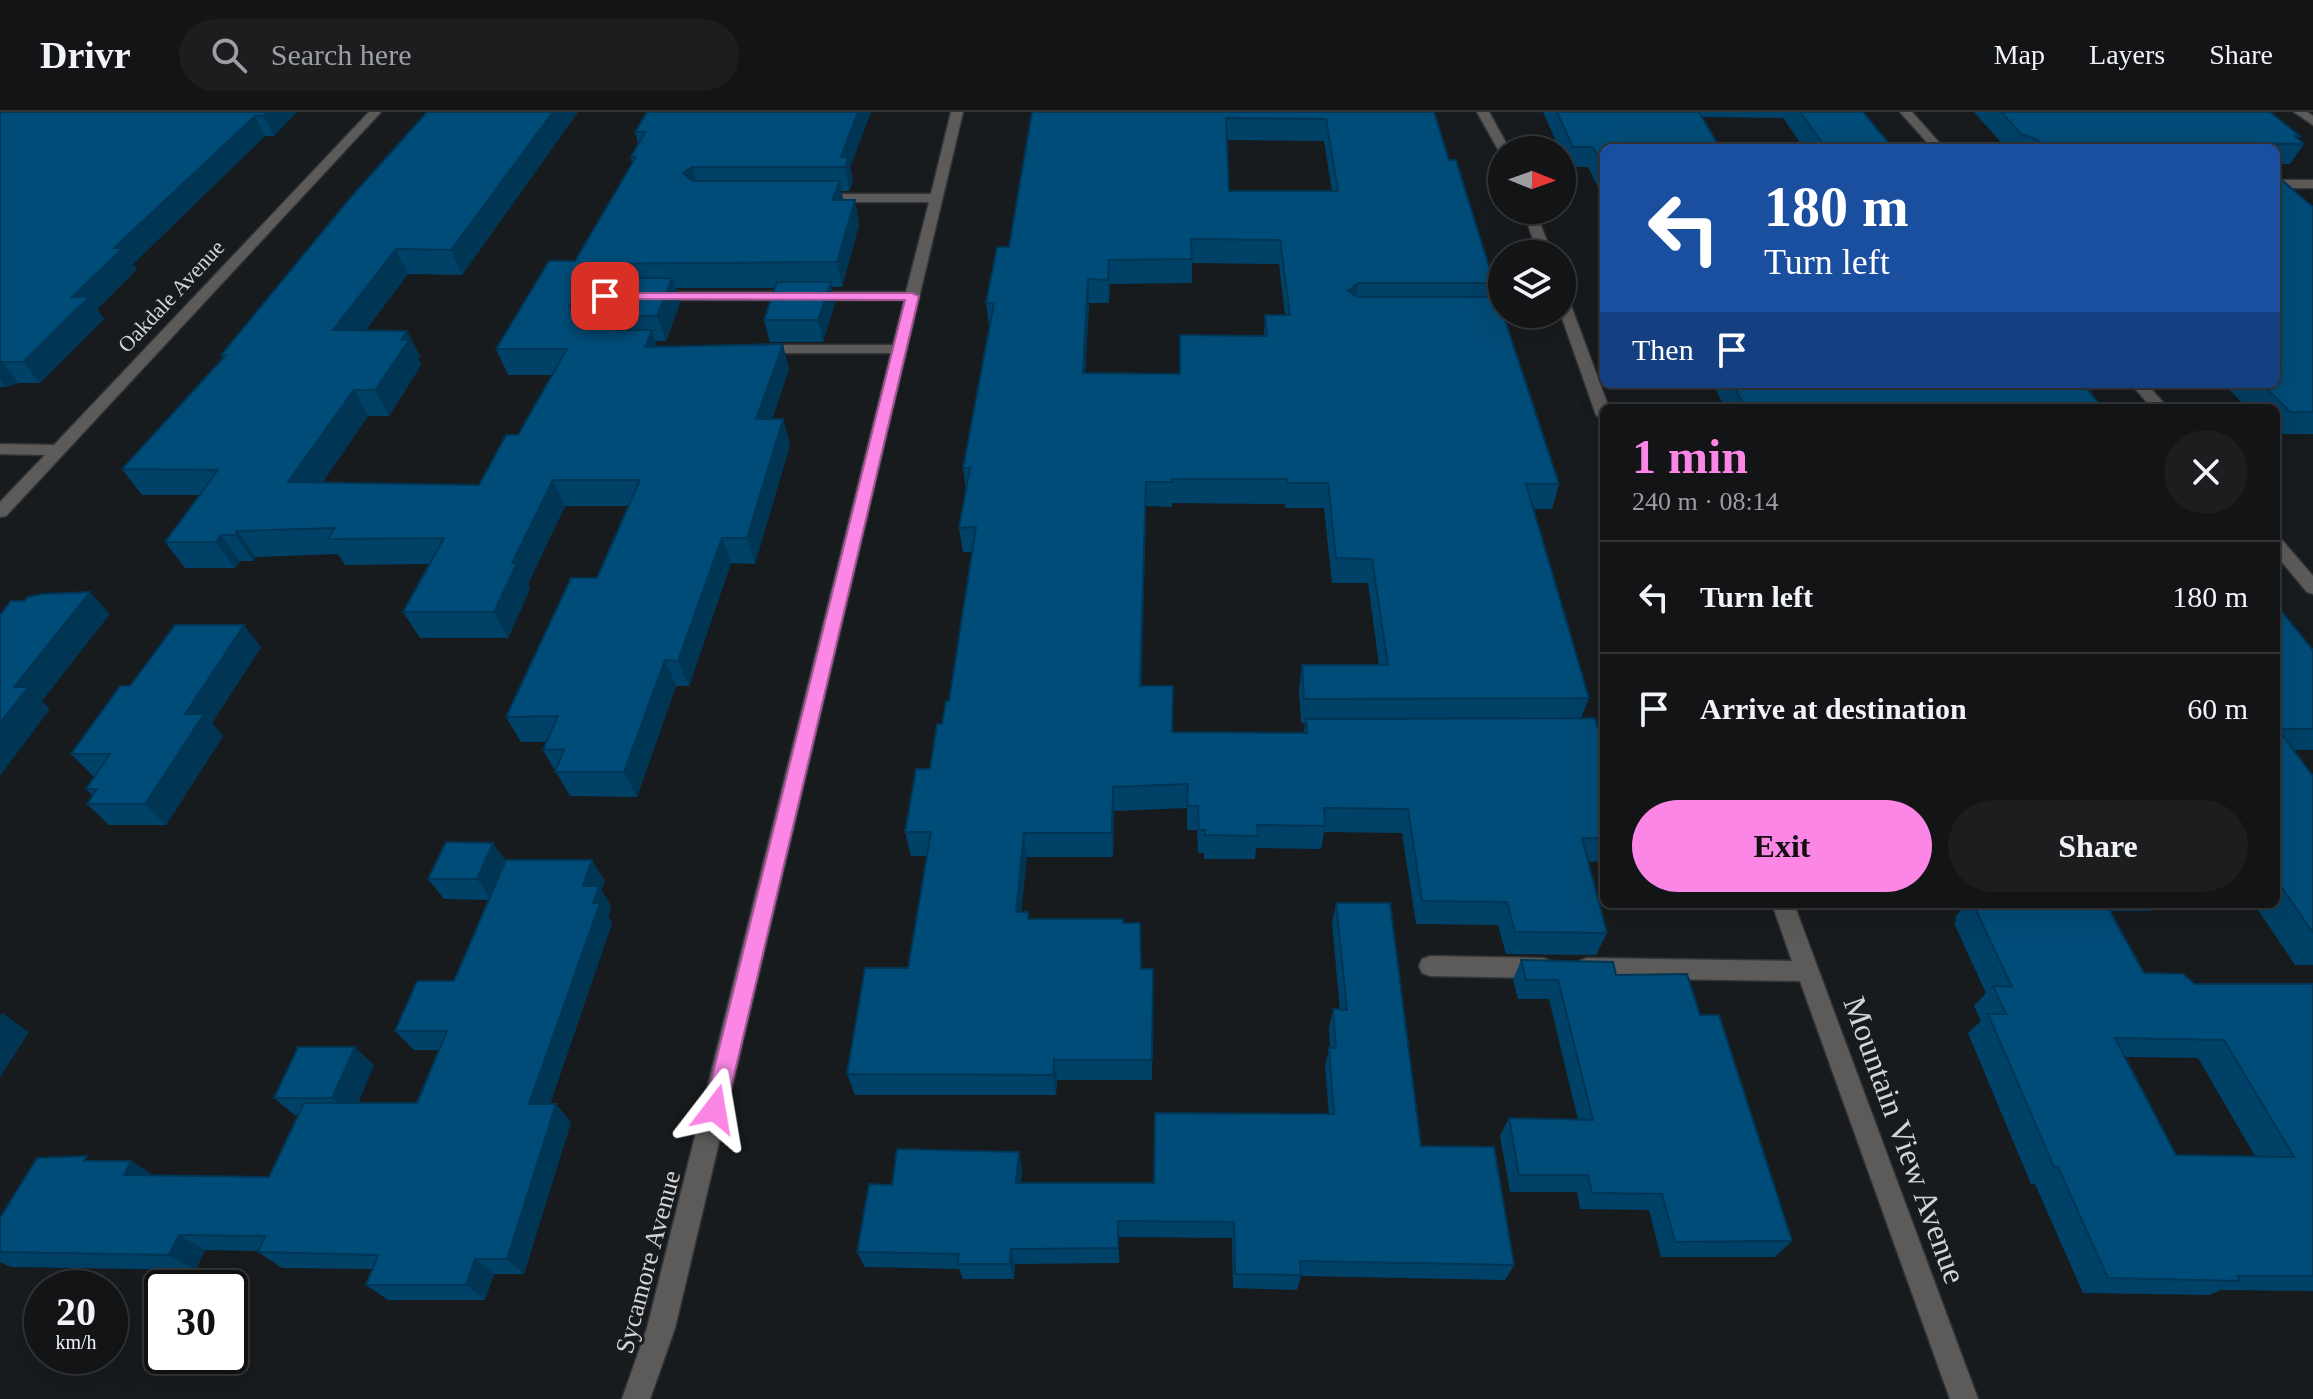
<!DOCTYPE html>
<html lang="en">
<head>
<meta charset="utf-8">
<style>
  body { margin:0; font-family:Georgia,serif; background:#1b1d1f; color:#f1f3f6; height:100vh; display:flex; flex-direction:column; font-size:30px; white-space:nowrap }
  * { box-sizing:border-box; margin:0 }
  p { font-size:26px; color:#9c9ea1 }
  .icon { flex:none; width:44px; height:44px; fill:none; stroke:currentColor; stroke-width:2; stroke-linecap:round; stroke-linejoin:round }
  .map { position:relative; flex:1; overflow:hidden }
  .drawer { position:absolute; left:1600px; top:292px; width:680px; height:504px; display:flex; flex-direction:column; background:#121416; border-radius:12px; box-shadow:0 8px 32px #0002,0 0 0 2px #313335 }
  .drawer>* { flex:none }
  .hud { position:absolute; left:1600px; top:32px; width:680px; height:244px; border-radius:12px; box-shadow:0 8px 32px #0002,0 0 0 2px #313335; background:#1a4fa0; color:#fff; overflow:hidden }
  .needle { width:52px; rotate:91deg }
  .buttons { position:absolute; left:1488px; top:24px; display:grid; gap:16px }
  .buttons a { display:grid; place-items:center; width:88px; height:88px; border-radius:50%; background:#121416; box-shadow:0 8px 32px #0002,0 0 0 2px #313335; font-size:40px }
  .speed { position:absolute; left:24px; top:1158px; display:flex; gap:16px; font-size:40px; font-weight:700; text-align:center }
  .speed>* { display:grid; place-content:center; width:104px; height:104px; border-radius:50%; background:#121416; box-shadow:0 8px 32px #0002,0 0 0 2px #313335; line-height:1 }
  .speed small { font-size:20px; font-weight:400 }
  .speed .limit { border:4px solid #111; border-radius:12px; background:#fff; color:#111 }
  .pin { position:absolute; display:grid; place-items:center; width:68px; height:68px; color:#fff; margin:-34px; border-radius:16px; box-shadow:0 4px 12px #0006 }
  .me { position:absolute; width:88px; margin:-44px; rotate:14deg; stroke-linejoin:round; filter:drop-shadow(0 0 6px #0008) }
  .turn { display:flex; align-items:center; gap:28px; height:168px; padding:0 32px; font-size:36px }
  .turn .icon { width:104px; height:104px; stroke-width:2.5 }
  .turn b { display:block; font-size:56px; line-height:68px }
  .then { display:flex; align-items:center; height:76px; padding:0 32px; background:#0003; gap:16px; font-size:30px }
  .round { display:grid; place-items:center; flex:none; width:84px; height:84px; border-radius:42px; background:#1b1d1f }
  .overview { display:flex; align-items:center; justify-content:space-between; height:136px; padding:0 32px }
  h1 { font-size:48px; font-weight:700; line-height:60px; color:#fb86e5 }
  .primary-button { display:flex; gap:16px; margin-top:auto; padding:16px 32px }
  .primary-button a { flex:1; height:92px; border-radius:48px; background:#fb86e5; color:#111; font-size:32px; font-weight:700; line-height:92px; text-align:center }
  .primary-button a+a { background:#1b1d1f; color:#f1f3f6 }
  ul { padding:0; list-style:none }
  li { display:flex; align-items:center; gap:24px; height:112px; padding:0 32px; border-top:2px solid #313335 }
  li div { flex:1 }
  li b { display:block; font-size:30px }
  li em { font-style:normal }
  header { display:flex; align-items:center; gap:48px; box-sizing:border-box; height:112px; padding:0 40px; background:#121416; border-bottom:2px solid #313335 }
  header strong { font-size:38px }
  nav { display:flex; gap:44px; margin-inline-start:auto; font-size:28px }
  .search { width:560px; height:72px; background:#1b1d1f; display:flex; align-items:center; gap:20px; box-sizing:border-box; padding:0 28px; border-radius:44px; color:#9c9ea1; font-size:30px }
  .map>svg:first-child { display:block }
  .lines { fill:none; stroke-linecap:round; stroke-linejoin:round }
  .minor-casing { stroke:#323538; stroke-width:3 }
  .minor { fill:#5d5b5a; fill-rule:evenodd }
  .wall { fill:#004167; fill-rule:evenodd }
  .shaded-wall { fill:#003554 }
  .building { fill:#004c78; stroke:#003554; stroke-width:2; fill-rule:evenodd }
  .route { fill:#fb86e5; stroke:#a35795; stroke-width:2 }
  .labels { text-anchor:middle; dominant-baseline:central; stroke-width:6; stroke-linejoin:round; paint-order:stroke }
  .far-street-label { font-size:22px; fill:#d2d4d6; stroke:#181b1e }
  .street-label { font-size:26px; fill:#d2d4d6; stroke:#181b1e }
  .near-street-label { font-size:32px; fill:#d2d4d6; stroke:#181b1e }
</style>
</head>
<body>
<header>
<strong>Drivr</strong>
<div class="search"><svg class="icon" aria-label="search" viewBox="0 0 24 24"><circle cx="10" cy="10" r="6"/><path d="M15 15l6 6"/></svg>Search here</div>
<nav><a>Map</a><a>Layers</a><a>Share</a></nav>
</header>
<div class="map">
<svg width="2313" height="1287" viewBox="0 0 2313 1287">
  <rect width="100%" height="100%" fill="#181b1e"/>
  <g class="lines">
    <g class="minor-casing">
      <path id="minor" d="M369,0H381L6,404L0,405V390L45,343L0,342V332L54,333Z
        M951,0H963L675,1216L650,1287H622L647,1216L891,241H759L752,237L759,233H893L904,188H652L645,184L652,180H906L929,90H816L810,86L816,82H931Z
        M1477,0H1489L1510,38L1500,41Z
        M1900,0H1912L1944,36H1932Z
        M2294,0H2307L2313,4V13Z
        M2276,68H2313V76H2276Z
        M1523,98H1535L1552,142H1538Z
        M1562,184L1569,188L1609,296H1604V308L1596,303L1562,206H1479L1472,202L1479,198H1502V202H1562Z
        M2131,272H2147L2168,296H2152Z
        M2276,426L2282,428L2313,464V482L2307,480L2276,443Z
        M1772,792H1794L1978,1287H1950L1800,869L1587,866L1579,863L1576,856L1579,849L1587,846L1792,849Z
        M1430,844L1543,846L1551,849L1554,856L1551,863L1543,866L1430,864L1422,861L1419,854L1422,847Z"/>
    </g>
    <use href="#minor" class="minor"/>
  </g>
  <path class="wall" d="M0,0H297L274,24H265L133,152L137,157L97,197L104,207L40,271H19L5,275H0Z
    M427,0H578L462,163L408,162L366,218L407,219L420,244L418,247L421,253L389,304H368L322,371L479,373L518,323L552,263H508L496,237L575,149L632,51L631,45L638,31L635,20L647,0H871L850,55L853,69L849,79H841L843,88H855L859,113L842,175H832L835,191L823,230H770L764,208L775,176H676L680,191L666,229H655L657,235L789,257L772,307H783L790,333L755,452L731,451L689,574H676L637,685L570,684L543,638L547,630H521L506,605L597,466L629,394H565L528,472L530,477L508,526H420L403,500L430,452L345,453L338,442L256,445L253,449H240L235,456H185L165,430L199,383H142L122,357L223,246L221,243Z
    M1032,0H1434L1449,48L1494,171L1490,185L1559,372L1552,397H1533L1589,586L1581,606L1604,633V749L1588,750L1607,821L1596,843L1506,842L1498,813L1416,812L1402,721L1324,720L1321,737L1256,736L1255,747H1204V741H1198L1197,718H1187V696L1114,699L1113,745H1027L1021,800L1029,807L1123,811L1141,857H1153L1152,968H1057L1056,983H855L847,962L908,856L927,744H911L905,720L930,657L949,589L972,440H963L959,416L966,378L963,356L989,215L986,191L1009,135ZM1227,28L1324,29L1332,79H1229ZM1192,151L1279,152L1285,203H1265L1264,224L1180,262L1085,261L1089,191H1109L1110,172L1192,171ZM1172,391L1285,392V396H1324L1332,471H1368L1379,553H1302L1299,577L1301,611H1305L1304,621L1172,620L1141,574L1146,394L1172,395Z
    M1543,0H1863L1893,36H1804L1783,6L1702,5L1604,36V88L1588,55H1567L1562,43V38H1560Z
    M1974,0H2270L2300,24L2298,27L2304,32L2290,52H2276V36H2006Z
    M2313,95V322H2276V296H2247L2224,272H2276Z
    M1709,272H2083L2103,296H1725L1713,272Z
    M2276,496L2313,538V638H2294L2313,664V853H2295L2254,792H2276Z
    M261,535L212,611L223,624L166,713H109L87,692L93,684L86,677L95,664H93L71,642L130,574Z
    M505,748L605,769L601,778L611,794L608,804L612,811L550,992L571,1010L524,1162H494L485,1188H388L366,1173L373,1157L282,1156L258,1140V1139L205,1138L196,1158L11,1155L0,1150V1106L95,1049H131L153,1063L269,1065L298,1004H296L274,986L374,953L358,991H417L439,938H414L395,919L454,869L489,788L444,787L428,767Z
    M1336,791L1421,1034L1514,1153L1505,1168L1301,1164L1297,1178L1233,1176L1232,1126L1119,1125V1151L1015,1152L1014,1167H963L959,1157L865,1155L857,1140L892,1073L1022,1056L1021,1071H1154L1329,1002L1325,955L1329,936H1330L1329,916L1333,897L1340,898L1332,811Z
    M1966,792H2158L2150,799H2109L2144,861L2195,872H2313V1179L2220,1178L2210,1183L2083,1181L2035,1072H2031L1968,921L1981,909L1974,894L1986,881L1954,811L1956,808L1955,805ZM2125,945L2198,946L2255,1044L2176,1043Z
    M1521,848L1616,863L1700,903L1792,1129L1775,1145H1661L1649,1098L1580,1097L1577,1080H1510L1500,1024L1509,1006L1578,1008L1549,887H1518L1513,868Z"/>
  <path class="shaded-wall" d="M267,0H297L274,24L263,4Z
    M553,0H578L462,163L451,138Z
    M858,0H871L850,55L853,69L849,79L845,55L841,45Z
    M255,4L265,24L133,152L137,157L97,197L104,207L40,271L23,250L72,185L114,136Z
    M692,55L699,79L683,61Z
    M840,69L844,93L832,88Z
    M855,88L859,113L842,175L837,150Z
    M396,137L408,162L347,243L333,218Z
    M1109,148L1110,172L1109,191L1108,168Z
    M596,152L605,177L586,160Z
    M672,166L680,191L666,229L657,204Z
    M1088,167L1089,191L1084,286L1083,261Z
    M831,170L835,191L823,230L818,208Z
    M1358,171L1355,195L1348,179Z
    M580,187L590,212L569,194Z
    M652,218L660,243L645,235Z
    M407,219L420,244L418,247L421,253L389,304L375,278Z
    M783,232L789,257L764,333L756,307Z
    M1,249L19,271L5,275L0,268V250Z
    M354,278L368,304L305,396L288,370Z
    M783,307L790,333L755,452L747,426Z
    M553,368L565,394L528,472L530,477L508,526L494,500L512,451Z
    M1146,370V394L1141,598L1140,574Z
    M237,419L256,445L253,449L235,423Z
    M221,423L240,449L235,456L216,430Z
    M722,426L731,451L689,574L678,549Z
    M90,480L110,502L42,589L50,597L0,664V611L14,575Z
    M244,513L261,535L212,611L223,624L166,713L145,692L185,602Z
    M665,548L676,574L637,685L624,660Z
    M1113,675L1114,699L1113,745L1112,721Z
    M1024,721L1027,745L1019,822L1016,800Z
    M493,731L508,752L492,788L477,767Z
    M592,748L605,769L601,778L611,794L608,804L612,811L544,1010L529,992L583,774Z
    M2,901L29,920L0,965V904Z
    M355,935L374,953L352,1004L332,986Z
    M1054,948L1057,968L1056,983L1053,963Z
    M556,992L571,1010L524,1162L507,1147Z
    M1019,1040L1022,1056L1020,1087L1016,1071Z
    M131,1049L158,1066L124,1063Z
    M179,1123L205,1138L196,1158L169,1143Z
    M1011,1137L1015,1152L1014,1167L1010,1152Z
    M475,1147L494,1162L485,1188L466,1173Z"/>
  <path class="building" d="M0,0H267L263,4H255L114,136H123L72,185H89L23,250H0Z
    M427,0H553L451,138L396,137L333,218L407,219L401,228H409L375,278H354L288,370L479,373L506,323H518L567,237H496L549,149H575L636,45H631L645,20H635L647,0H858L841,45H848L845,55H692L683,61L692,69H840L832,88H855L837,150L596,152L586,160L596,166H672L657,204H617L580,187L569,194L585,209L614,218H652L645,235L783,232L756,307H783L747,426H722L678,549L665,548L624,660H555L564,637L543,638L558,604L506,605L571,466H597L640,368H553L512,451H517L494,500H403L444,426L328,427L335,416L237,419L235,423H221L216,430H165L218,358L122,357L226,243H221L351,85Z
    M1032,0H1434L1449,48H1456L1494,171H1358L1348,179L1358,185H1498L1502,202H1503L1559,372H1526L1589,586L1304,587L1302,553H1388L1372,447L1336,446L1328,371H1288L1287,367H1172V370H1146L1140,574H1173L1172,620L1307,621L1306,607L1595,606L1603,633H1604V726H1582L1607,821L1515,820L1507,790L1422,789L1408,697L1324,696L1325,714L1257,713L1258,724L1205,723V718H1199L1198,694H1187L1188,672L1113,675L1112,721H1024L1016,800H1028V807H1123V811H1140L1141,857H1153L1152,948H1054L1053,963L847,962L865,856H908L931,720H905L916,657H930L937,612H942L946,589H949L976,415L959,416L970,356H963L994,191H986L997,135H1009ZM1226,6L1326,7L1338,79H1229ZM1191,127L1280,128L1290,203H1265L1267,224L1180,223V262L1083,261L1088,167L1108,168L1109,148L1192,147Z
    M1557,0H1699L1720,36H1604V56L1593,35H1573Z
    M1800,0H1863L1893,36H1826Z
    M2001,0H2270L2300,24H2295L2304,32L2238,31L2244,36H2045L2038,28L2021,22Z
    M2276,63L2313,95V300H2290L2262,272H2276Z
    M777,170H831L818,208H764Z
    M1733,272H2083L2103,296H1745Z
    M90,480L14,575H28L0,611V503L11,489H24L28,485L42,482Z
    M2276,496H2279L2313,538V617H2278L2313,664V821L2276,767Z
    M175,513H244L185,602H204L145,692H87L97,677H86L110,642H71L120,574H130Z
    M446,730L493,731L477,767H428Z
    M506,748H592L583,774H599L593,791H600L529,992H556L507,1147H475L466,1173H366L378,1143L258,1140L265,1124L179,1123L169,1143L0,1140V1106L37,1046L87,1044L84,1049H131L124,1063L269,1065L304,991H417L447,919H395L417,869H454Z
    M1336,791H1390L1421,1034L1494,1035L1514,1153L1300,1149L1301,1163L1235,1162L1234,1110L1118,1109V1136L1011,1137L1010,1152H957L959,1142L857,1140L869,1072L892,1073L897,1037L1019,1040L1016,1071H1154L1155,1001L1334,1002L1329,936H1336L1333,897L1347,898Z
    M1973,792H2106L2144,861L2183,862L2195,872H2313V1164H2237L2240,1169L2108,1166L2058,1055H2054L1988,902H2006L1993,874L2012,875ZM2115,926L2224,928L2294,1045L2176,1043Z
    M1521,848L1613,850L1616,863L1687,862L1700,903H1719L1792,1129L1675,1130L1662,1082L1592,1081L1588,1063H1519L1509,1006L1593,1008L1558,868H1526Z
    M298,935H355L332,986H274Z"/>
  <path class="route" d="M601,181H912L919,184L726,997L723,1005L715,1008L707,1005L704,997L905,188L605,187L599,184Z"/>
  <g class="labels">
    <g class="far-street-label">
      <text transform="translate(171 184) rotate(-47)">Oakdale Avenue</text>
    </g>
    <g class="street-label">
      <text transform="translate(648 1150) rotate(-75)">Sycamore Avenue</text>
    </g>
    <g class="near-street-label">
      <text transform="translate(1905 1028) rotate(70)">Mountain View Avenue</text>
    </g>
  </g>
</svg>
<div class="buttons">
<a><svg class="needle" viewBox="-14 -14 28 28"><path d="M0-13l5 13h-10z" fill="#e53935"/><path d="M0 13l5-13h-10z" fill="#9c9ea1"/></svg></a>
<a><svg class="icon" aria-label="layers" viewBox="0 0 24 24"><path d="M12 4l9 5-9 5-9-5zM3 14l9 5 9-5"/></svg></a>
</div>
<div class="speed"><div>20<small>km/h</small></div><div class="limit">30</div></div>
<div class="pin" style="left:605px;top:184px;background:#d93025"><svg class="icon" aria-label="arrive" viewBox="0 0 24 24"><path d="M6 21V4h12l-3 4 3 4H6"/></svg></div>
<svg class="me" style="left:715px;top:997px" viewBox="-20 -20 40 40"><path d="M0-17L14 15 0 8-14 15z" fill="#fb86e5" stroke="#fff" stroke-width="4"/></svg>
<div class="hud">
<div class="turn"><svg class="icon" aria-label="left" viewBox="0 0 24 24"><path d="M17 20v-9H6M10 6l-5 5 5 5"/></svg><div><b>180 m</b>Turn left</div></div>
<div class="then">Then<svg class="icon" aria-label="arrive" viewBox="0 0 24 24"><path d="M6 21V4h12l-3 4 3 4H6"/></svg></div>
</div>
<section class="drawer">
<div class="overview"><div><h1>1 min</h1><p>240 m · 08:14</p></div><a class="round"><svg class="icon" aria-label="close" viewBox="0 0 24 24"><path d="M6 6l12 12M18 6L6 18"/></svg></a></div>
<ul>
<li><svg class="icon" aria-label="left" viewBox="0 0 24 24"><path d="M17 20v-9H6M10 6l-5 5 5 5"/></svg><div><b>Turn left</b></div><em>180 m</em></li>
<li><svg class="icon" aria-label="arrive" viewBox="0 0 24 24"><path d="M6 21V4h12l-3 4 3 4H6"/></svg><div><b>Arrive at destination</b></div><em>60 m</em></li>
</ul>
<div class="primary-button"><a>Exit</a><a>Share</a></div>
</section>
</div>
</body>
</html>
